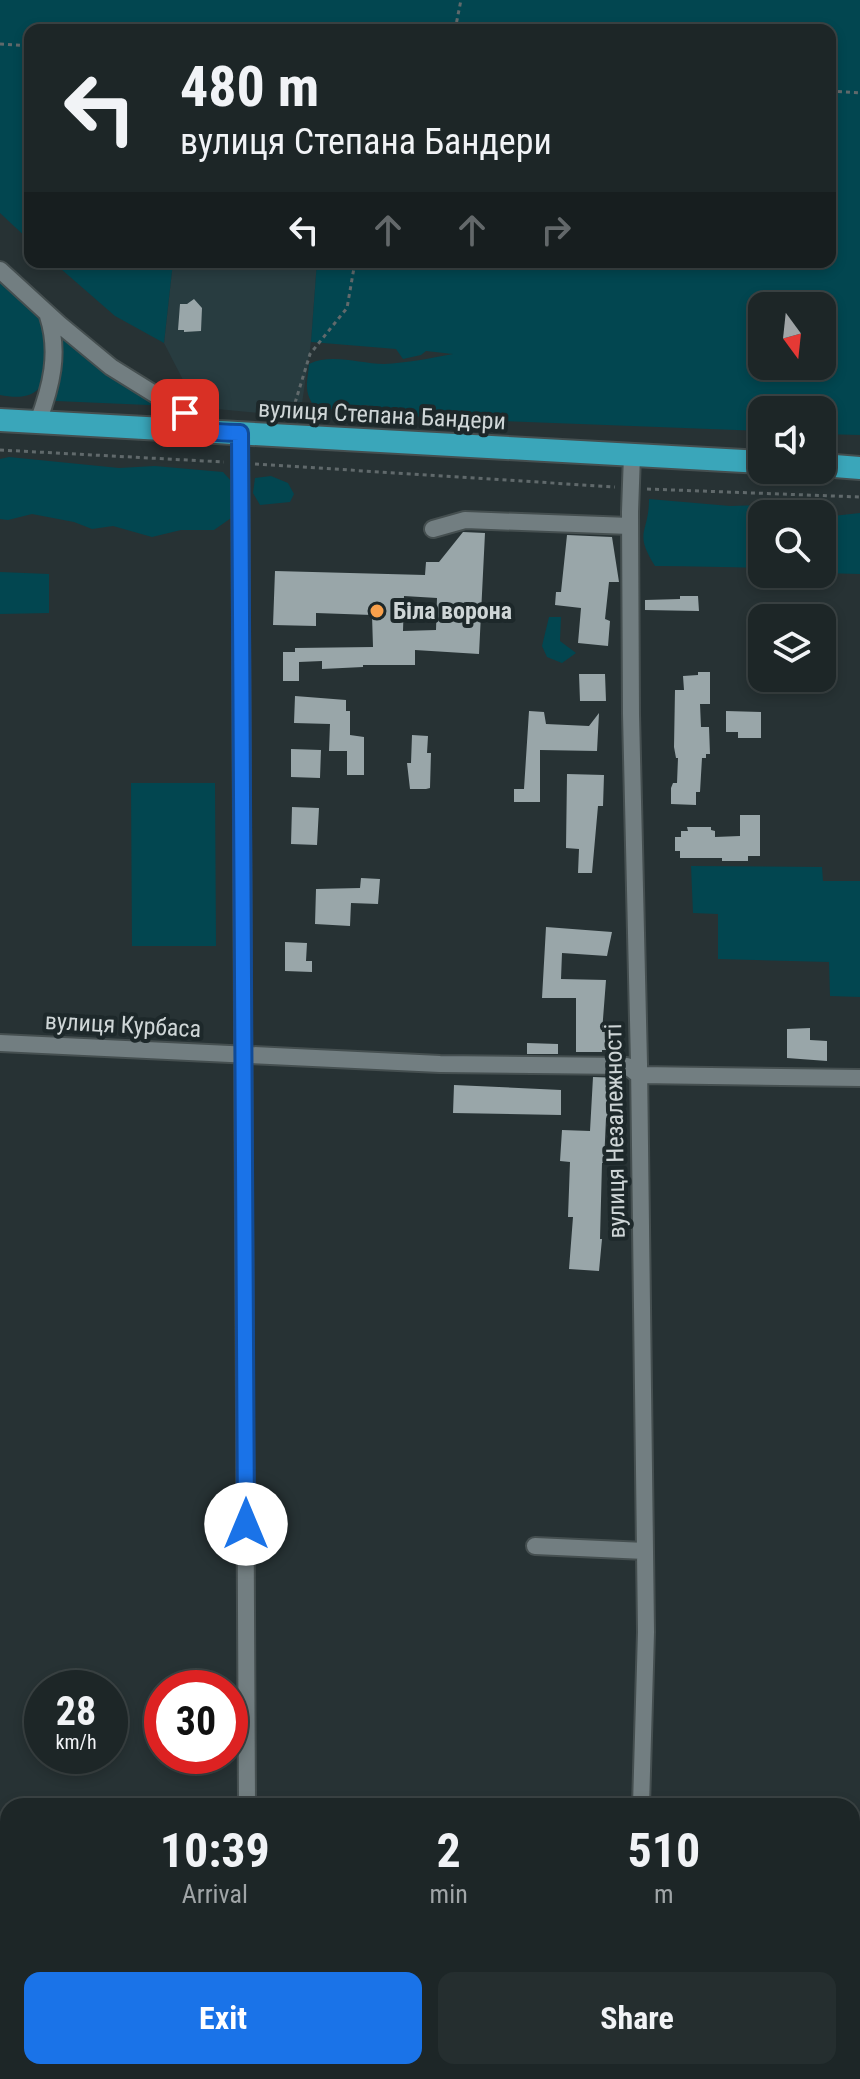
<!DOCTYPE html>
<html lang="en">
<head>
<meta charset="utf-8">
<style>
  body { margin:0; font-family:"Roboto Condensed",sans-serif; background:#252e2f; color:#f1f3f6; height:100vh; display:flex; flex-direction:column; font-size:30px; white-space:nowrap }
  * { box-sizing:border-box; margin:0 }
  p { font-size:26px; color:#a0a5a7 }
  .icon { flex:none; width:44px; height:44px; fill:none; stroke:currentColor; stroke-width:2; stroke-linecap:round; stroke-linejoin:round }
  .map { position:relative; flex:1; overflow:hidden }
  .panel { position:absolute; left:0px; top:1798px; width:860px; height:282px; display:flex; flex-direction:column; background:#1d2627; border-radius:24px 24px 0 0; box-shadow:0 4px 12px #0003,0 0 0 2px #3b4344 }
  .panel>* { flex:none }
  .guide { position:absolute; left:24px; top:24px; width:812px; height:244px; border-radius:16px; box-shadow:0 4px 12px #0003,0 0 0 2px #3b4344; background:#1d2627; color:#f1f3f6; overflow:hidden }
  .needle { width:52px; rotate:165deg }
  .controls { position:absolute; left:748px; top:292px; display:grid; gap:16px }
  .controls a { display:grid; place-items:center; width:88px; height:88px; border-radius:16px; background:#1d2627; box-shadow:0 4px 12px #0003,0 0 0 2px #3b4344; font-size:40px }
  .speed { position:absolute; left:24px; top:1670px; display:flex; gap:16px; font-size:40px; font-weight:700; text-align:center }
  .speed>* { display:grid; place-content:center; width:104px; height:104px; border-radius:50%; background:#1d2627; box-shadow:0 4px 12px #0003,0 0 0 2px #3b4344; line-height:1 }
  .speed small { font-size:20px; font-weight:400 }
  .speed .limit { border:12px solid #d22; background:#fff; color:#111 }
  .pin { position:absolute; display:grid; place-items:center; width:68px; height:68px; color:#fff; margin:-34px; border-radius:16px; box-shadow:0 4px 12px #0006 }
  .me { position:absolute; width:88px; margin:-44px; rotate:0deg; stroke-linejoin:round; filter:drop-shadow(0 0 6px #0008) }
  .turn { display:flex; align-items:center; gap:28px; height:168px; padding:0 24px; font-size:36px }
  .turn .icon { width:104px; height:104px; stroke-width:2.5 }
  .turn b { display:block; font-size:56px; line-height:68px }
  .lanes { display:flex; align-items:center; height:76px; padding:0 24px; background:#0003; justify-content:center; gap:40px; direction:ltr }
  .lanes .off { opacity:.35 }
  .eta { display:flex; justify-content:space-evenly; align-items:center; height:136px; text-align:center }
  .eta b { font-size:48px; font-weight:700; line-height:56px }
  .primary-button { display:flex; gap:16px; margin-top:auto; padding:16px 24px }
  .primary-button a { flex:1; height:92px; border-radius:16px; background:#1a73e8; color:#fff; font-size:32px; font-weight:700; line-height:92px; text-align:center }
  .primary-button a+a { background:#252e2f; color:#f1f3f6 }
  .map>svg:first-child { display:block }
  .built { fill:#283c40 }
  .green { fill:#024650; fill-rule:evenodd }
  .building { fill:#99a6a9; fill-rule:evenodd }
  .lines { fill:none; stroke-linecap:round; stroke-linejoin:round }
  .minor-casing { stroke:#454f50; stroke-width:20 }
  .highway-casing { stroke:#454f50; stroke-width:26 }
  .path { stroke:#60696b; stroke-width:3; stroke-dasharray:4 4; stroke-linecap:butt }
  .minor { stroke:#727e81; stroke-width:16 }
  .highway { stroke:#3aa6ba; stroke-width:22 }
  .route-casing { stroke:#114b97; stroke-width:20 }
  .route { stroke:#1a73e8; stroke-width:14 }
  .poi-dot { fill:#f8a04b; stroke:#1d282a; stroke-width:3 }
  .labels { text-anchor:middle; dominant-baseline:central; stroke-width:8; stroke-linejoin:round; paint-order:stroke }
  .street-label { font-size:24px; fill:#cfd6d7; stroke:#1d282a }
  .poi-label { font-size:24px; font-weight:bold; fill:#cfd6d7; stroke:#1d282a; text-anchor:start }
</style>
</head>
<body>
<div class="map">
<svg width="860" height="2079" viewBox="0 0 860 2079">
  <rect width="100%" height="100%" fill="#273234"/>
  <path class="built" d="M173,262H317L311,342L300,417L197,407L164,343Z"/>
  <path class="green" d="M0,0H860V435L822,434V410H762V431L424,418L366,405L318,411C303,393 307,386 309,364C332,353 360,364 384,364C406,363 432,358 453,354L426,351L421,355L403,359L396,349L311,342L317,262H830V30H30V241L0,213ZM822,306V366H762V306Z
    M53,262H173L164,343L115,316Z
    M0,280C12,290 29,301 37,314C47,332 55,376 36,391C26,399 12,397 0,395Z
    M59,331L171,406L56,401L53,398Z
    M9,457L119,468L155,466L223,472L234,484V516L214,530H181L152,537L113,526L92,529L74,522L32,514L8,520L0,519V459Z
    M271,476L288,483L294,494L290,502L260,505L253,493L255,478Z
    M649,499L730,506L767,505L833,516L860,513V574L822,573V514H762V568C726,567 691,566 655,566C633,531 649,534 649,499Z
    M0,572L49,574V613L0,614Z
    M549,617H561L560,641L576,653L562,663L547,657L542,646Z
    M131,783H215L216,946H132Z
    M691,866L822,867L823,881H860V997L830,996L829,962L718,959V914L693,913Z"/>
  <path class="building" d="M194,299L202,308L201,331L184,332V330H178L180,304H187Z
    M463,532L485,533L479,654L415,650V665H363V667L322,669V661L299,662V681H283V652H295V648L373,647L372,615L316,613V626L273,625L275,571L425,575L426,562H439ZM404,596L437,598L436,630L403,631Z
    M567,535L612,537L619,582H609L605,619L610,621L608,646L578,643L581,608L555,605L556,592H561Z
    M680,596H698L699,611L645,610V600L680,599Z
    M698,672H710V704H700L701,727H709L710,754H706V758H702L700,792H696V805L671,804V788L673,783H677L678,758H676L674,747L675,690H684L683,676L698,675Z
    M579,674H605L606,701H580Z
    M295,696L346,700V711H350V735L364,737V775H347V751H329L330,724L294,723Z
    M529,711L544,712L546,724L589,726L599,713L597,751L540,750V802H514V789H524Z
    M726,711L761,712V738H738V732H726Z
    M412,735L428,736L427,753H431L430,788L426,789H410L407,763H411Z
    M291,749L321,750L320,778L291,777Z
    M567,774L604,775L603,806H598L592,873H578L579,849L566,848Z
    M292,807L319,808L317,845L291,844Z
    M740,815H760V856H748V861H722V858H680V851H675V837H681V831H688L687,827H711V830L715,831V837L740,836Z
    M361,878L380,879L378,904L351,903L350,926L315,924L316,889L360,888Z
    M546,927L612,932L607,956L562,953L561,979L606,980L602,1032H607V1050H602V1052H576V998H542Z
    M285,942L307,943L306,961H312V972L285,971Z
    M810,1028V1040L827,1041V1061L787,1058V1029Z
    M527,1043L558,1044V1054H527Z
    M593,1077L624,1078L622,1119L606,1118L604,1163H602L600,1239H602L599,1271L569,1269L573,1217H568L570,1162L560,1161L562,1130L590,1131Z
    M454,1085L561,1090V1115L453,1113Z"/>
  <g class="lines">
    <g class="minor-casing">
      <path id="minor" d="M0,270L59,324L111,367L185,413L197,426L206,432
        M38,422C51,387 60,353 48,316
        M240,433L247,1806
        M632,455L630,512L631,714L639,1064L646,1632L641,1806
        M433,529L465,520L630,526
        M0,1043L440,1064L627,1066L639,1075L860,1078
        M535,1546L645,1551
        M0,1838H8
        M852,1862L860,1857"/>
    </g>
    <g class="highway-casing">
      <path id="highway" d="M0,420L762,462
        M822,465L860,468"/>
    </g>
    <path class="path" d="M455,30L461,0
      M0,44L30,46
      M830,91L860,93
      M281,418L280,412L295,403L310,354L347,308L355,262
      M0,450L224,462
      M255,464L615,487
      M647,489L860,497
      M0,2042H8
      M852,2043L860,2038
      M704,2072H771"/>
    <use href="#minor" class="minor"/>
    <use href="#highway" class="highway"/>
  </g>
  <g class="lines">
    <g class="route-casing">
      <path id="route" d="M185,413C204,435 212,432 240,433L246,1524"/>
    </g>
    <use href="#route" class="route"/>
  </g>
  <circle class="poi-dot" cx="377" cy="611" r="8"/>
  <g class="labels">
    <g class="street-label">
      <text transform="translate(382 415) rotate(3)">вулиця Степана Бандери</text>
      <text transform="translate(123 1025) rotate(3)">вулиця Курбаса</text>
      <text transform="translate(615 1131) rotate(-91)">вулиця Незалежності</text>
    </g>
    <g class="poi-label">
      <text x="393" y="611">Біла ворона</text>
    </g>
  </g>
</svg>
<div class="controls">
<a><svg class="needle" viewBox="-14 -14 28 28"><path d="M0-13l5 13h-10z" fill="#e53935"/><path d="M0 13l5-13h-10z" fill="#a0a5a7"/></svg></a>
<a><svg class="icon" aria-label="sound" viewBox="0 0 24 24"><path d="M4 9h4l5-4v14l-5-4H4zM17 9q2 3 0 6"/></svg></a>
<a><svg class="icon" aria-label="search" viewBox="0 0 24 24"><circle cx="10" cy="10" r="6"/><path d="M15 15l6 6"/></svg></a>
<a><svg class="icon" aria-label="layers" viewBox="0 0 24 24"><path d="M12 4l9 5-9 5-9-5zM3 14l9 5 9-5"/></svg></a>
</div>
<div class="speed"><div>28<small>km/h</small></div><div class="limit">30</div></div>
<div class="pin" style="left:185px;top:413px;background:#d93025"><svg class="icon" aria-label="arrive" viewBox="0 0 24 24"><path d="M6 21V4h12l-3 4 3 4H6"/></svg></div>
<svg class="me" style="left:246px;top:1524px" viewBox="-20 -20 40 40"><circle r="19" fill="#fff"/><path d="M0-13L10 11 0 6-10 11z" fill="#1a73e8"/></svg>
<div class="guide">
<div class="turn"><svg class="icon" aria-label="left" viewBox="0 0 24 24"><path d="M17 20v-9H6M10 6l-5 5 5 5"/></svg><div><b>480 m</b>вулиця Степана Бандери</div></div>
<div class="lanes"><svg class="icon" aria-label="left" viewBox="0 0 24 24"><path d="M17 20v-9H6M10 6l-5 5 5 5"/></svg><svg class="icon off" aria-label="ahead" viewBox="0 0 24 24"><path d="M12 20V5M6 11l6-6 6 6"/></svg><svg class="icon off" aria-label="ahead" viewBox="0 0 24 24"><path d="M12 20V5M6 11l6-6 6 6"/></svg><svg class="icon off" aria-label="right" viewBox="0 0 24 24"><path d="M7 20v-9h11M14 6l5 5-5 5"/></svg></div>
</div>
<section class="panel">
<div class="eta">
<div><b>10:39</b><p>Arrival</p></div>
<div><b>2</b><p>min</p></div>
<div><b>510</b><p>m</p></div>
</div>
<div class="primary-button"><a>Exit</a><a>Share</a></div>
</section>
</div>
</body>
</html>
